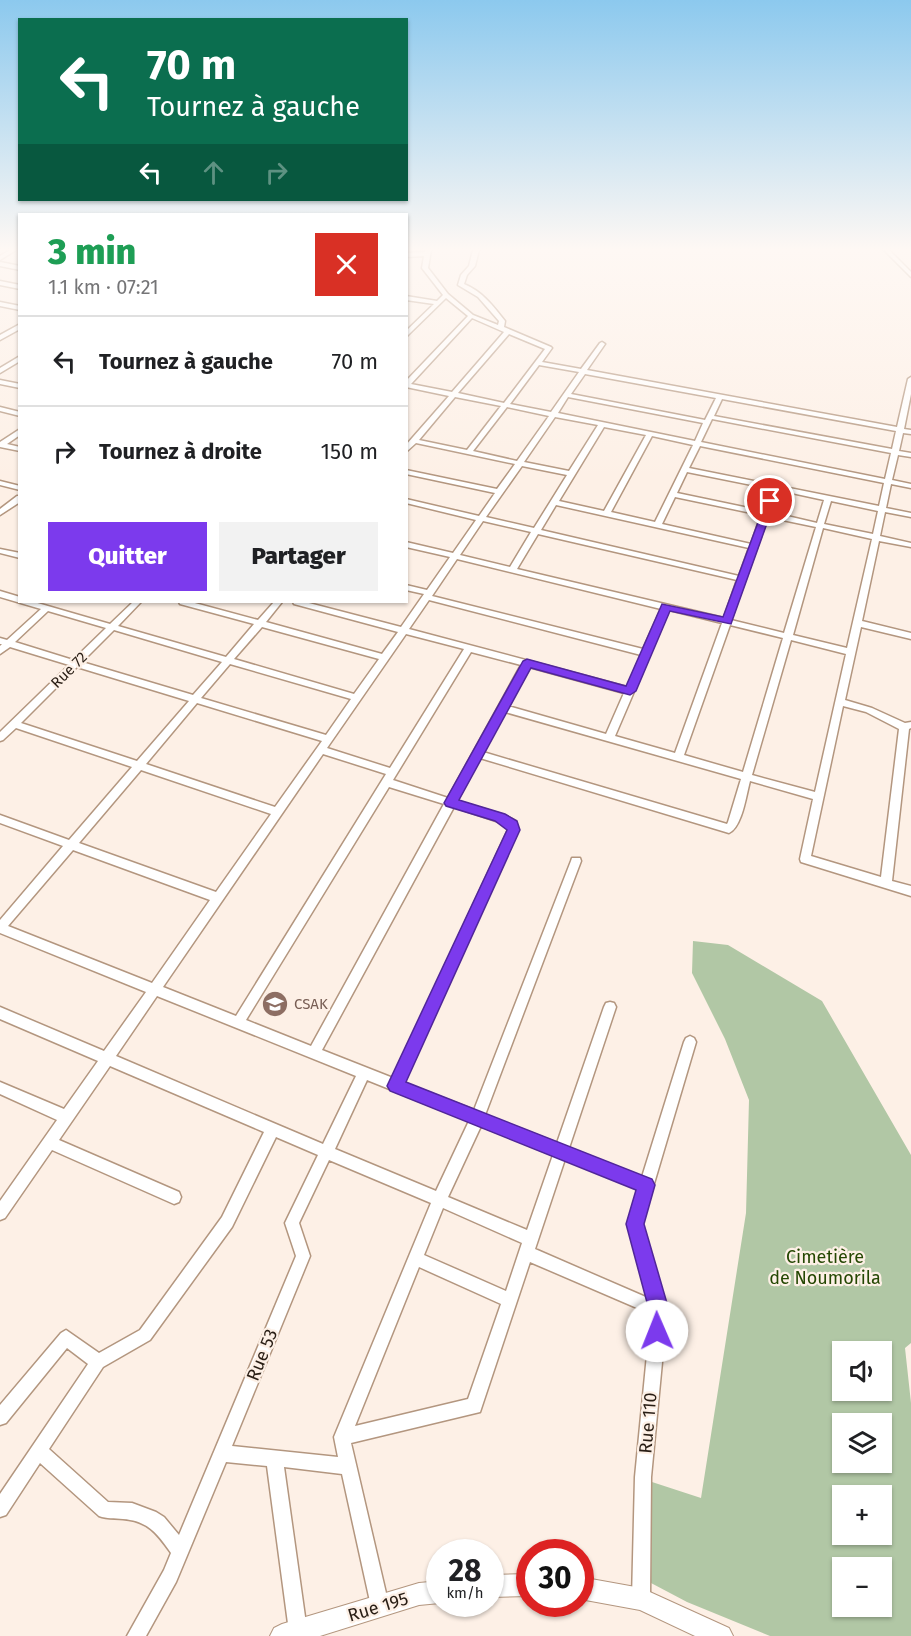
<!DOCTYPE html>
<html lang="fr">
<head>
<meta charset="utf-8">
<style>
  body { margin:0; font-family:"Fira Sans",sans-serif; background:#f2f2f2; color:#202124; height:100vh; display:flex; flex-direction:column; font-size:22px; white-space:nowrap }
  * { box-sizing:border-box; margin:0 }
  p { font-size:20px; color:#757577 }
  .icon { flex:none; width:33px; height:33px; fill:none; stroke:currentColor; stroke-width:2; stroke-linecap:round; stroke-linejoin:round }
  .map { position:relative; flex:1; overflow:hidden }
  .panel { position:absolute; left:18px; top:213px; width:390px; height:390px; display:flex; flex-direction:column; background:#fff; border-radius:0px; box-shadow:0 2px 4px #0004 }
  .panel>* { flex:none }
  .guide { position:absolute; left:18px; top:18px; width:390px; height:183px; border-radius:0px; box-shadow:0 2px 4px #0004; background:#0b6e4f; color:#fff; overflow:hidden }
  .controls { position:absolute; left:832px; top:1341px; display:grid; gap:12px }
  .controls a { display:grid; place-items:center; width:60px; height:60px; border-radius:0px; background:#fff; box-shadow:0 2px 4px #0004; font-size:30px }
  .speed { position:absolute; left:426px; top:1539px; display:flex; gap:12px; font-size:30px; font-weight:700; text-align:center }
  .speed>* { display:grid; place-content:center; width:78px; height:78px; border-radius:50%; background:#fff; box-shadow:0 2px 4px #0004; line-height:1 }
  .speed small { font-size:15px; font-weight:400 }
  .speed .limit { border:9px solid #d22; background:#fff; color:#111 }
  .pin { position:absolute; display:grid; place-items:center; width:51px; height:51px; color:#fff; margin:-26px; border:3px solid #fff; border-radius:50%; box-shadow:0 2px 6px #0007 }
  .me { position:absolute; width:66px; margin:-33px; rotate:359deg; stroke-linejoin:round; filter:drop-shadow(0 0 4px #0008) }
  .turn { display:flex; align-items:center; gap:21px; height:126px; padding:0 30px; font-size:27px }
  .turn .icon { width:78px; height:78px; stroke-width:2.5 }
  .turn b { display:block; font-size:42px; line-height:51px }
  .lanes { display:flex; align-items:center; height:57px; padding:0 30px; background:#0003; justify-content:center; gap:30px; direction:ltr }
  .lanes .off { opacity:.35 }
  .round { display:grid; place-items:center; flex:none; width:63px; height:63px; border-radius:0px; background:#f2f2f2 }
  .headline { display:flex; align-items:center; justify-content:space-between; height:102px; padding:0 30px }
  h1 { font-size:36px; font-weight:800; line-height:45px; color:#1e9e55 }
  .primary-button { display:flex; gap:12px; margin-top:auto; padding:12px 30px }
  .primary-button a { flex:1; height:69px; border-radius:0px; background:#7c3aed; color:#fff; font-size:24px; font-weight:800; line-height:69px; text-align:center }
  .primary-button a+a { background:#f2f2f2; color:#202124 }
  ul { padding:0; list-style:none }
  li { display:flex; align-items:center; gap:18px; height:90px; padding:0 30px; border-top:2px solid #e0e0e0 }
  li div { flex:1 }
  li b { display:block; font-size:22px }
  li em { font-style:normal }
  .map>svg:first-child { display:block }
  .green { fill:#b1c7a5; fill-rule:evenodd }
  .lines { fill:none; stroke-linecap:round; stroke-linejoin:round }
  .minor-casing { stroke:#b3967f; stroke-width:3 }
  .tertiary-casing { stroke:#b3967f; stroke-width:2 }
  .minor { fill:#fff; fill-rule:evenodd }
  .tertiary { fill:#fff; fill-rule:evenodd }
  .route { fill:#7c3aed; stroke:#51269a; stroke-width:1.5 }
  .labels { text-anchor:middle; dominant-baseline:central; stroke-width:4.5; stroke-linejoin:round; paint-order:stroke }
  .street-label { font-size:15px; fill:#281d14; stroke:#fdf0e6 }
  .education-label { font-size:15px; fill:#785e54; stroke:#fdf0e6; text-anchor:start }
  .near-park-label { font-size:18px; fill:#244702; stroke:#fdf0e6 }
  .near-street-label { font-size:18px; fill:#281d14; stroke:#fdf0e6 }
</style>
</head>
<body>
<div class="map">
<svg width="911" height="1636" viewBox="0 0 911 1636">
  <rect width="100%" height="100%" fill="#fdf0e6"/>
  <path class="green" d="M693,941L728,945L822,1001L911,1155V1343L905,1348L911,1403V1636H770L687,1602L651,1583L652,1482L701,1498L746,1213L749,1100L725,1039L692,973ZM843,1352H882V1390H843ZM843,1424H882V1462H843ZM843,1496H882V1534H843ZM843,1568H882V1606H843Z"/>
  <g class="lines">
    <g class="minor-casing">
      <path id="minor" d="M10,250H16L0,260V256Z
        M425,250H431L428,268L448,294L473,315L498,325L499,321L478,297L458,285L461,275L469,266L473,250H479L475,266L467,275L464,284C483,292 493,306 505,321L504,327L551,347L552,348L542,362L581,369L600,343L602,342L605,344L587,370L897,427L908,379L911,377V394L904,429L911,430V434L903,433L899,451L911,453V457L898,455L892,480L911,484V488L891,484L886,508L911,513V517L885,512L880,536L911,543V547L879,541L862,621L911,633V639L861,627L845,700L872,708L905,723L911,722V728L909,729L892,881L911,886V896L801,862L800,859L813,799L750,781C746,796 742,827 729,833L480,758L457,801L504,815L516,821L518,830L404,1083L474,1110L571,861L572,858H580L581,861L485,1115L557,1143L604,1007L606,1003L610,1002L614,1003L616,1007L569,1148L642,1177L684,1042L686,1038L690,1036L694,1038L696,1042L642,1224L667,1310L651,1477L650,1599L647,1605L641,1608L635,1605L632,1599L635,1477L651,1314L530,1262L480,1412L351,1443L389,1606L386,1612L380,1615L374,1612L371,1606L342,1474L284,1467L307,1631L305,1636H291L289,1631L267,1466L226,1462L176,1582L146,1636H127L164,1570L171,1553C157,1533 148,1521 123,1519C114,1518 107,1519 99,1516L40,1463L6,1515L0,1517V1494L88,1364L67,1348L6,1423L0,1425V1405L61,1333L66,1330L99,1353L140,1330L222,1217L264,1132L110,1066L59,1140L179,1192L181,1197L179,1202L174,1204L52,1150L5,1218L0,1220V1201L57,1120L0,1094V1082L64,1109L98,1061L0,1019V1007L104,1051L146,992L0,933V920L63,846L0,823V815L69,840L132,767L16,728L3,740L0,741V732L69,665L10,647L0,654V646L2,644H0V638L7,640L41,609L0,597V591L20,597V602H34L110,624L133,602H141L118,626L226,657L254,624L180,604L179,602H191L258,620L274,602H282L266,622L382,654L398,632L294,604L293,602H305L401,627L424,594L406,590V585L427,590L450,557L406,547V542L453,553L476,520L406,503V499L479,516L495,493L406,474V470L497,489L515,464L416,443L406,452V445L449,396L406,387V381L468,316L446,298L406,337V331L434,304L406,300V296L437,301L443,295L422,268L424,256L406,257V253L425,252ZM472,318L504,332L452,392L411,384ZM509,334L545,349L504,403L458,393ZM539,365L579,372L551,412L510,404ZM585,374L716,398L705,420L571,394ZM455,397L501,406L467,450L419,440ZM568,397L703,423L695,441L558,413ZM722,399L896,431L892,449L714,416ZM507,407L549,416L517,461L473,451ZM555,417L598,425L569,471L524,462ZM712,419L891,453L885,479L701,442ZM604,427L646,435L604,511L559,501ZM652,436L693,445L655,522L611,512ZM700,446L884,483L879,506L689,468ZM522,466L567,475L534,528L486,517ZM687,472L771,489L763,511L677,493ZM778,490L824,500L817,523L770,512ZM675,497L761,515L751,544L662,524ZM831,501L878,511L873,534L824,524ZM556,505L749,548L739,576L541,530ZM768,517L816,527L784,633L731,620ZM483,521L531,532L510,567L460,555ZM823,528L872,539L847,648L793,635ZM538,534L737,580L724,618L517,569ZM457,559L661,609L643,649L432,596ZM429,600L641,655L627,687L409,629ZM669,610L722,623L675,753L615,736ZM48,611L106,628L73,660L15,642ZM730,625L783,638L743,772L684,755ZM262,627L379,659L354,694L234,659ZM114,630L222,662L193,695L82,662ZM406,634L464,649L390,768L327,748ZM791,640L846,654L815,792L752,775ZM471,652L521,665L448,798L393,780ZM230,664L351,699L326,735L201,698ZM77,667L189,701L137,761L21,723ZM529,667L624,693L606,734L508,706ZM197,703L322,741L275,807L146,764ZM843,706L866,712L899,729L881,877L811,856ZM505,712L741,779L728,822L727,824L483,752ZM323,754L386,774L236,1016L163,987ZM141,770L271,814L216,892L79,843ZM389,787L444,804L311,1046L246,1020ZM454,807L496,821L507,826L508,830L393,1078L322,1050ZM73,850L210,900L152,983L8,926ZM157,996L356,1076L323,1144L116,1056ZM367,1080L469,1121L436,1191L335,1149ZM481,1126L553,1155L527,1230L448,1197ZM276,1137L318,1155L285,1223L296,1256L179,1535L164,1517L156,1512L132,1503L108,1502L49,1449L103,1367L150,1340L232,1227ZM565,1159L639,1189L628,1224L648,1298L535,1249ZM329,1160L431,1203L334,1437L338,1457L232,1446L310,1256L299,1223ZM443,1208L522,1243L506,1291L424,1255ZM419,1267L501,1304L468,1399L355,1426Z
        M884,250H889L911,272V277Z
        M0,262L20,266V270L0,266Z
        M0,281L20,285V289L0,285Z
        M0,302L20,306V310L0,306Z
        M20,324V329L0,340V335Z
        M20,356V361L0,373V368Z
        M0,380L20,384V388L0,384Z
        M0,407L20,412V416L0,411Z
        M20,429V435L7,444L20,447V451L0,447V442Z
        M0,481L20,486V490L0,485Z
        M17,496H20V502L0,515V509Z
        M0,549L20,553V558L0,553Z"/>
    </g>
    <g class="tertiary-casing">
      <path id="tertiary" d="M530,1574V1596L490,1597V1575Z
        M580,1577L641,1588L729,1628L733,1636H695L640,1610L580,1599Z
        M440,1581V1603L419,1605L320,1636H270L274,1628L282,1624L419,1583Z"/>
    </g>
    <use href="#minor" class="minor"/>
    <use href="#tertiary" class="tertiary"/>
  </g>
  <linearGradient id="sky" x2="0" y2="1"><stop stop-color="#8cc9ee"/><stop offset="0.52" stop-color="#fef8f4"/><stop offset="1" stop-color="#fef8f4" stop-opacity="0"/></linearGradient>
  <rect width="911" height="479" fill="url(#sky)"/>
  <path class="route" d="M767,498L775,501L731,624L670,611L636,691L630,695L531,668L459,800L505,814L517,821L520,830L406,1082L652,1179L655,1185L644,1224L669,1310L664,1338L657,1341L650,1338L647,1331L649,1310L626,1224L636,1190L390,1091L387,1086L507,830L495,821L446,806L444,803L523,661L527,659L626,686L662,604L723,617Z"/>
  <defs>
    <g id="school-disc" transform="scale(1.35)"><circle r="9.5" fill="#8d6e63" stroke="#fdf0e6"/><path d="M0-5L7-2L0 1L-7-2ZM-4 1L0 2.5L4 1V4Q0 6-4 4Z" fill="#fff"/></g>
  </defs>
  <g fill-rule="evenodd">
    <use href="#school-disc" x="275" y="1004"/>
  </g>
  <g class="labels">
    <g class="street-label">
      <text transform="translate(69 670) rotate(-45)">Rue 72</text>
    </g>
    <g class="education-label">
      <text x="294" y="1004">CSAK</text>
    </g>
    <g class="near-park-label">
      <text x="825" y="1257">Cimetière<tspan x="825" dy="21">de Noumorila</tspan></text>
    </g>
    <g class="near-street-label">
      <text transform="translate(262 1355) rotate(-68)">Rue 53</text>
      <text transform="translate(648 1423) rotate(-85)">Rue 110</text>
      <text transform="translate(378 1607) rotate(-17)">Rue 195</text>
    </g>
  </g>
</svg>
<div class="controls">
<a><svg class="icon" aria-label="sound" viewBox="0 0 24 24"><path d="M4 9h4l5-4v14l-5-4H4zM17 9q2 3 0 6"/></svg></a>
<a><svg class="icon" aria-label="layers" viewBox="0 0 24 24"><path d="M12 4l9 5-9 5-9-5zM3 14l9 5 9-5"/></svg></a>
<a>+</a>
<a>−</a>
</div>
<div class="speed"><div>28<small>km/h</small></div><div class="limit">30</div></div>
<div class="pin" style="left:770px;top:501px;background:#d93025"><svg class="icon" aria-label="arrive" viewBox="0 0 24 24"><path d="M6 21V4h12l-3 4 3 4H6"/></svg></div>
<svg class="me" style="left:657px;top:1331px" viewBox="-20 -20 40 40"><circle r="19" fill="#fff"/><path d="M0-13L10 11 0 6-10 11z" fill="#7c3aed"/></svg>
<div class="guide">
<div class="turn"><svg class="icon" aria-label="left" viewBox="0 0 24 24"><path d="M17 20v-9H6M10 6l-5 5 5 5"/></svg><div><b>70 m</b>Tournez à gauche</div></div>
<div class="lanes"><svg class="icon" aria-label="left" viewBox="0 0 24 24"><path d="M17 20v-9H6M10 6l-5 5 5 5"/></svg><svg class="icon off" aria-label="ahead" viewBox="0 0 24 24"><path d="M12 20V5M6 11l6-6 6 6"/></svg><svg class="icon off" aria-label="right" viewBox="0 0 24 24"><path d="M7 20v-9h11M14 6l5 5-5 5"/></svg></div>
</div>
<section class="panel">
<div class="headline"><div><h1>3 min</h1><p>1.1 km · 07:21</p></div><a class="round" style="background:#d93025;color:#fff"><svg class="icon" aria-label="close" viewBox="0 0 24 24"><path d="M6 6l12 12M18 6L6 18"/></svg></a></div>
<ul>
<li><svg class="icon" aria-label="left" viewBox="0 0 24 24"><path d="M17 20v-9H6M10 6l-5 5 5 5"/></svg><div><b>Tournez à gauche</b></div><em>70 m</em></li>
<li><svg class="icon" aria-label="right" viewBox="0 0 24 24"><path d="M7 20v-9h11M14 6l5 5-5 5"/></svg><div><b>Tournez à droite</b></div><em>150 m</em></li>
</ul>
<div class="primary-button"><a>Quitter</a><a>Partager</a></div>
</section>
</div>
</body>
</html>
